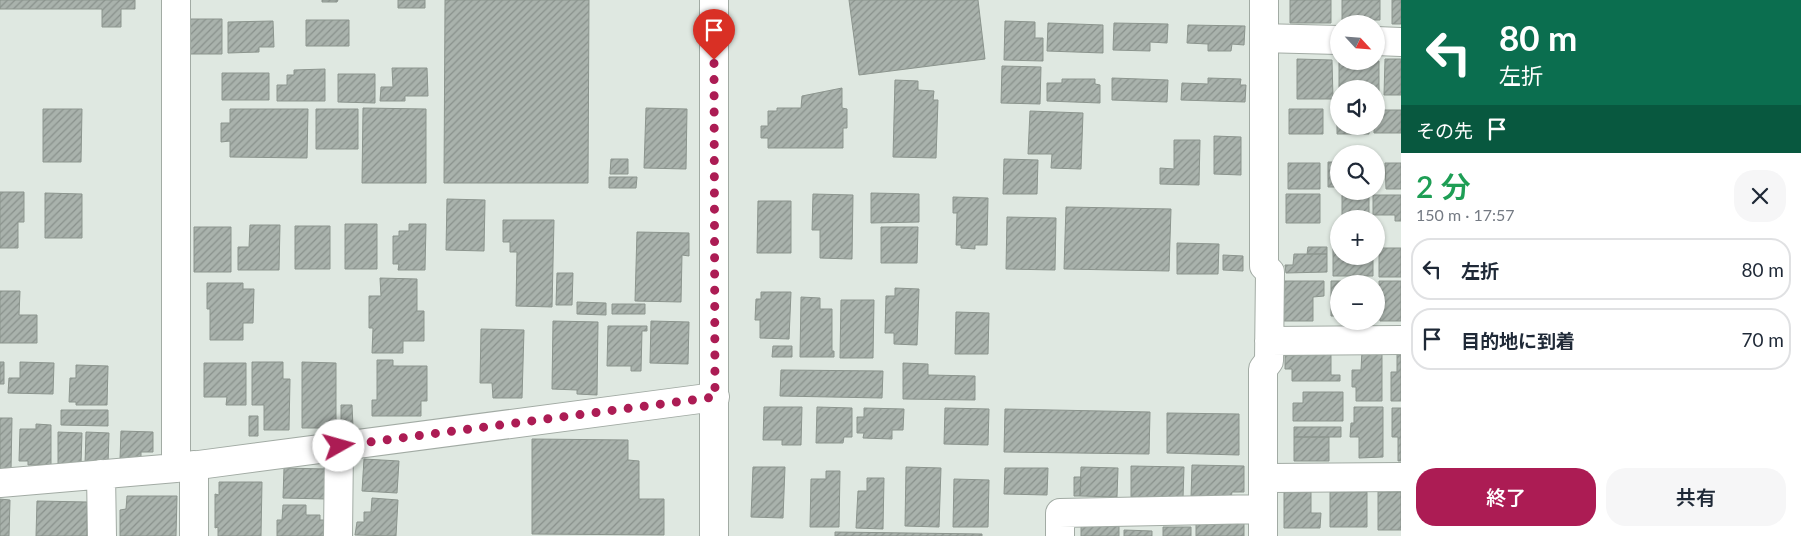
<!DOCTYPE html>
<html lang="ja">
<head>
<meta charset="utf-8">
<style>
  body { margin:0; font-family:Lato,"Noto Sans JP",sans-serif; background:#f6f6f7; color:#1f2937; height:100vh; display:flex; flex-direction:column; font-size:19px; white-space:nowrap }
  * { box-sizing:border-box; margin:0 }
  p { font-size:16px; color:#747a83 }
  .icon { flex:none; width:28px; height:28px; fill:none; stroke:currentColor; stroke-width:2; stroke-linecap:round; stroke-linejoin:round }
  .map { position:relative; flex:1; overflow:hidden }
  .panel { display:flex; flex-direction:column; background:#fff; width:400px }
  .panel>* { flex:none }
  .top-card { background:#0b6e4f; color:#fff; overflow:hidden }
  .needle { width:32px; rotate:116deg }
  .fabs { position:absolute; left:1330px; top:15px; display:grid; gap:10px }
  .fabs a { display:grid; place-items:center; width:55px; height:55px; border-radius:50%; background:#fff; box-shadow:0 1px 4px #0004; font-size:25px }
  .pin { position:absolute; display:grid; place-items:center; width:42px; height:42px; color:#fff; margin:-51px -21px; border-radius:50% 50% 50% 0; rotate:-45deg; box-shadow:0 0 5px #0007 }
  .pin .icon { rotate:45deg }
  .me { position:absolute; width:55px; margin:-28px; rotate:83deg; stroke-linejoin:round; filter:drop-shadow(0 0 4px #0008) }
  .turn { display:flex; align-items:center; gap:18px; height:105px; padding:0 15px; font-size:22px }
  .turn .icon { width:65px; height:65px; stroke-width:2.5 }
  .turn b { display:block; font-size:35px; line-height:42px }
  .then { display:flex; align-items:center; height:48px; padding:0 15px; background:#0003; gap:10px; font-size:19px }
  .round { display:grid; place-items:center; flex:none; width:52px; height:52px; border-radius:20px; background:#f6f6f7 }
  .overview { display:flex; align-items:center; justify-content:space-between; height:85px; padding:0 15px }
  h1 { font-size:30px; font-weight:600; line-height:38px; color:#1e9e55 }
  .button { display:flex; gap:10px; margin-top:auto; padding:10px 15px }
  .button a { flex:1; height:58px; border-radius:20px; background:#ac1c54; color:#fff; font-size:20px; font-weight:600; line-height:58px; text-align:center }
  .button a+a { background:#f6f6f7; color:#1f2937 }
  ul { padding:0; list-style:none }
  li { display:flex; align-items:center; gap:15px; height:62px; margin:0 10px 8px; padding:0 5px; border:2px solid #e0e1e3; border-radius:20px }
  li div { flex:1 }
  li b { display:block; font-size:19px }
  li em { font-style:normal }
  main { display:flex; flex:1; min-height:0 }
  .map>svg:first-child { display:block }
  .building { fill:url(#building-hatch); stroke:#8c958e }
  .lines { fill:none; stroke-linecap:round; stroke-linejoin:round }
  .minor-casing { stroke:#a2aba4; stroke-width:30 }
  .tertiary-casing { stroke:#a2aba4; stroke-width:30 }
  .minor { stroke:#fff; stroke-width:28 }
  .tertiary { stroke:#fff; stroke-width:28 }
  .route { stroke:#ac1c54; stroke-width:9; stroke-dasharray:0 16.2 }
</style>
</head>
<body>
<main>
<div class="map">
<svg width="1401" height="536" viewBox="0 0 1401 536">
  <defs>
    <pattern id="building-hatch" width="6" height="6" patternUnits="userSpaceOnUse" patternTransform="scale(1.25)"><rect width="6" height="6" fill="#a9b2ac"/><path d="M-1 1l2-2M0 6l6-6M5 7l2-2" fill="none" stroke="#89918c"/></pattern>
  </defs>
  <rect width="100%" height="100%" fill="#dfe8e1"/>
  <path class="building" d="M0,0H135V9H121V27H102V9H0Z
    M322,0H338L337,2H322Z
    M398,0H425V8H398Z
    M445,0H589L588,183H444Z
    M849,0H978L985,59L859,75Z
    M1290,0H1331V23H1290Z
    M1342,0H1380V20H1342Z
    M1392,0H1401V24H1392Z
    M188,19H222V54H188Z
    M306,20H349V46H306Z
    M273,21L274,47H259V52L228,53V22Z
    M1005,21L1035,22V38H1043V61L1004,60Z
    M1048,23L1103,25V53L1047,51Z
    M1114,23L1168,24L1167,43L1150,42V51L1113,50Z
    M1188,25L1245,26L1244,45L1232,44L1231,51H1208V44L1187,43Z
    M1297,59L1332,60L1333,99H1297Z
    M1385,59H1401V95H1384Z
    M1379,61V101H1376V89H1339V62Z
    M1002,66L1041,67L1040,104L1001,103Z
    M392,68H427L428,96H405V101H380L381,87H393Z
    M325,69V101H277V85H287V75H294V70Z
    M222,73H269V100H222Z
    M338,74H375V103L338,102Z
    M1112,78L1168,80L1167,102L1112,100Z
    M1208,78L1241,79L1240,85H1246L1245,102L1181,100L1182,83L1208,84Z
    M1062,79H1095V84L1100,85V103L1047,101V83H1062Z
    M895,80L918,81V90L934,91L933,100H938L936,158L893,157Z
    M842,88V108L847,109V128H843V148H768V138H761V126H768V111H777V108H801L802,96Z
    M363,108L426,109V183H362Z
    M646,108L687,109L686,169L644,168Z
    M43,109H82L81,162H43Z
    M230,109H308L307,158L230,157V141L221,142V123H230Z
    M316,109H358V149H316Z
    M1289,109H1323V134H1289Z
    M1337,110H1339V126H1369V134H1337Z
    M1376,110H1401V133H1374V126H1376Z
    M1030,111L1083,113L1081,169L1051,168L1052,154H1028Z
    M1214,136L1241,137V175L1214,174Z
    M1174,140H1200L1199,185L1160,184V168L1174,169Z
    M611,159H628V174H610Z
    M1004,159L1038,160L1037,194H1003Z
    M1328,162H1339V187H1328Z
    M1288,163H1320V189H1288Z
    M1385,163H1401V189H1386Z
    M609,177H637L636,188H609Z
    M0,192H24V222H18V248H0Z
    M45,193L82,194V238H45Z
    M871,193L919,194V222L871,223Z
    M813,194L853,195L852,259L820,258V230H812Z
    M1286,194H1320V223H1286Z
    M1342,195H1369V219H1342Z
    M1373,195H1401V221H1395V215H1373Z
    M953,197L988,198L987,245H975V249L961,248V245H956L957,213H953Z
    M447,199L485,200L484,251L446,250Z
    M758,201H791V253H757Z
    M1066,207L1171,209L1169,271L1064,269Z
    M1007,217L1056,218L1055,270L1006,269Z
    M503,220H554L552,307L516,306L517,252H510V242H503Z
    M345,224H377V269H345Z
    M409,224H426L425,270H398L399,264H393V236H399V231H409Z
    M250,225H280L279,270H238V247H249Z
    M295,226H330V269H295Z
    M194,227H231V272H194Z
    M881,227H918L917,263H881Z
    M637,232L689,233V256L682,255L681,302L635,301Z
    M1177,243L1219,244L1218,274H1177Z
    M1333,246H1339V256H1373V276H1333Z
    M1308,247H1327V254H1307Z
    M1379,248H1401V277H1379Z
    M1294,254H1327V272L1286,273L1285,265H1293Z
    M1223,255L1243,256V271L1223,270Z
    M557,273H573L572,305H556Z
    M380,278L417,279V311H424V341H403V353H372L373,328H369V296H381Z
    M1281,281H1324V296L1313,297V321H1281Z
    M1331,281H1369V284H1339V316H1331Z
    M1379,281H1401V321H1380Z
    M207,283H243V289H254L253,323H243V340H210V309H207Z
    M895,288L919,289L917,345L894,344V333H885L886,296H895Z
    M0,291H20L19,315H37V343H0Z
    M761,292H791L789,339L760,338V320H755L756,299H761Z
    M801,297L820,298V309H832V351H834V357H800Z
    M841,300H874L873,358H840Z
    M577,302L606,303V315L577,314Z
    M612,304H645V314H612Z
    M956,312L989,313L988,354H955Z
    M553,321L598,322L597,395L577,394V390L552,389Z
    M651,321L689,322L688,364L650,363Z
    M608,326H647V331H642L641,371H631V366H607Z
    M481,329L524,330L522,398H493L492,383H480Z
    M773,346H792V357H772Z
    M1292,348H1331V375H1340V381H1292V369H1285V355H1292Z
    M1382,349V401H1356V387H1352V370H1361L1362,350Z
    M1397,350H1401V401H1391V372H1397Z
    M377,360H393V366H427V401H421V416H372V400H377Z
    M0,362H4V384H0Z
    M20,362L54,363L53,394L8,393L9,378H20Z
    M252,362H283V379H290L289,430H264V405H252Z
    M302,362L336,363V428H302Z
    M204,363H246V405H226L227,397H204Z
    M903,363L928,364V375L975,376V400L903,399Z
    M76,365L108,366L107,405H76V402H69L70,378H76Z
    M781,370L883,371L882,398L780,396Z
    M1303,392H1343V421H1293V403H1303Z
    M341,405H352L353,427H341Z
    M764,407H802L801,445H782V440H763Z
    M817,407L852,408V437H844L843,443H816Z
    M1354,407H1383V457L1359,458V437H1350L1351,423H1354Z
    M864,408L904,409L903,430H892V439L863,438L864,433H857V417H864Z
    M945,408L989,409L988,445L944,444Z
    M1392,408H1401V461H1398V437H1392Z
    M1005,409L1150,412L1149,454L1004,452Z
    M61,410H108V426L61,425Z
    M1167,413L1239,414V455L1167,453Z
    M249,416H258V436H249Z
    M0,418H12L11,470L0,469Z
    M36,424L51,425V465H28V461H19L20,429H36Z
    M1294,427H1341V437H1294Z
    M121,431L153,432V452H141V460L120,459Z
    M58,432L82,433L81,464H58Z
    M86,432L109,433L108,464H85Z
    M1294,437H1329V461H1294Z
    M532,439L628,440V460L639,461V499H664V535L532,534Z
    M364,459L399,461L397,493L362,491Z
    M1192,465L1244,466V492H1232L1231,499L1191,498Z
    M1131,466L1184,467L1183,498L1131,497Z
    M753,467H785L783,518L751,517Z
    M906,467L941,468L939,527L905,526Z
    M1081,467L1118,468L1117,497L1080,496Z
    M284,468L326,469V499L283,498Z
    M1005,468H1048L1047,495L1004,494Z
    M826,471H840L839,527H810L811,479H826Z
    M1074,477H1081L1080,496H1074Z
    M867,478H884L883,529L856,528L858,491H867Z
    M954,479L989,480L988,527H953Z
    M219,482H262L261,536H218V527L215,528V494L219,495Z
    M1284,492H1311V513H1321L1320,528H1284Z
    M1330,492H1367V527H1330Z
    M1378,492H1401V530H1378Z
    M127,496H177L176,536H120V510L126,509Z
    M372,498L398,500L396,536L355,535L357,522H364V512H371Z
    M0,499L10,500L9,536H0Z
    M37,501L87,502V536H36Z
    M283,505H306V515H320V520H324V536H277V520H282Z
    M1081,523H1119V536H1081Z
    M1196,523H1244V536H1196Z
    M1163,527H1191V536H1163Z
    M1124,530L1152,531V536H1124Z
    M835,532L982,534V536H835Z"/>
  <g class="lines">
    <g class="minor-casing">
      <path id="minor" d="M1264,38L1339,40
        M1376,41L1401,42
        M1269,341L1401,340
        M194,465V536
        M176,468V0
        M101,474L102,536
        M1263,478L1401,477
        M0,483L176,468L715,397
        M338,536L339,446
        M1060,536V513L1263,509
        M1263,536V369L1269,361L1270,272L1264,266V0"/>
    </g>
    <g class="tertiary-casing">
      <path id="tertiary" d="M714,0V536"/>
    </g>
    <use href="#minor" class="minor"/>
    <use href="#tertiary" class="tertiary"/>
  </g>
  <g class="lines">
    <path class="route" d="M339,446L715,397L714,60"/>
  </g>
</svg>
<div class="fabs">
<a><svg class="needle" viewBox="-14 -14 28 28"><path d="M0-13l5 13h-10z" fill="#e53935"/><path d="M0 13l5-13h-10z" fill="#747a83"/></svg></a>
<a><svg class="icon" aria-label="sound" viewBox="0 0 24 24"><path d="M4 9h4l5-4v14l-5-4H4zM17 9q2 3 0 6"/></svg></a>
<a><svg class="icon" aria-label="search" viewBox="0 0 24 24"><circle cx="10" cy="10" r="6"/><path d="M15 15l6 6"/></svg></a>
<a>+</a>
<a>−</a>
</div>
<div class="pin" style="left:714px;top:60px;background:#d93025"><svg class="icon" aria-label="arrive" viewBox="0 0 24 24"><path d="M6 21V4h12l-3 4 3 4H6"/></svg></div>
<svg class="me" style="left:339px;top:446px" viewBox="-20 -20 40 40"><circle r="19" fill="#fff"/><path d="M0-13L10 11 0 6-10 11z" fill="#ac1c54"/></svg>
</div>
<section class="panel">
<div class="top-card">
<div class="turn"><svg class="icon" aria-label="left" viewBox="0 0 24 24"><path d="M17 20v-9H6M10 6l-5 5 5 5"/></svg><div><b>80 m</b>左折</div></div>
<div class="then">その先<svg class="icon" aria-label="arrive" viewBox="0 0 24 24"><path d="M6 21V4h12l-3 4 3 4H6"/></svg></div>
</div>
<div class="overview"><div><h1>2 分</h1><p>150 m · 17:57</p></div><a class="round"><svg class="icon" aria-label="close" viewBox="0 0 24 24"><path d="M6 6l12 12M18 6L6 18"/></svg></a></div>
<ul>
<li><svg class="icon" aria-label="left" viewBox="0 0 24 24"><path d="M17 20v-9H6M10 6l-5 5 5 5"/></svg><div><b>左折</b></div><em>80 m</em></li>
<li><svg class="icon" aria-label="arrive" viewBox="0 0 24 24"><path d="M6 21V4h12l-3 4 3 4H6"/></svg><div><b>目的地に到着</b></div><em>70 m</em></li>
</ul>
<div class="button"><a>終了</a><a>共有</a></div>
</section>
</main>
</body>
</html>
